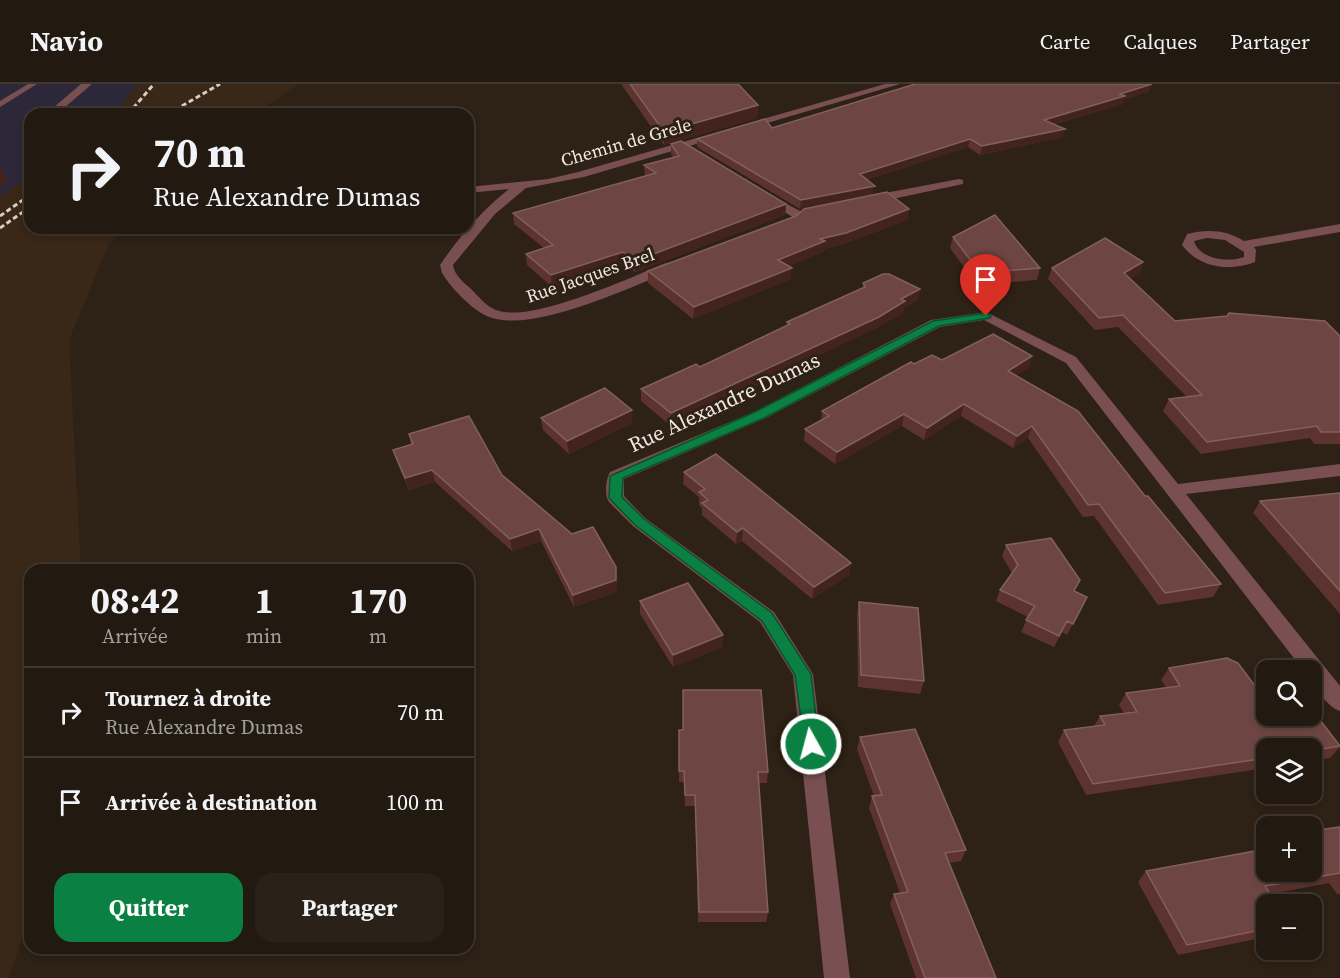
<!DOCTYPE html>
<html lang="fr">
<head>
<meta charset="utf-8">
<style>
  body { margin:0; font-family:"Source Serif 4",serif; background:#2a2219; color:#f1f3f6; height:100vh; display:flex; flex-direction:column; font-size:22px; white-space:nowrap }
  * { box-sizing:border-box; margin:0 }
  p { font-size:20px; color:#a2a09f }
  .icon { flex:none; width:33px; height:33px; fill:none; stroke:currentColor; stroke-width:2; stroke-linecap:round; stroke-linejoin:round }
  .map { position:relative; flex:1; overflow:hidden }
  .sheet { position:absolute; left:24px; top:480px; width:450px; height:390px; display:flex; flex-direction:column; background:#221910; border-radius:18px; box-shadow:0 3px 9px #0003,0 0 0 2px #3f3830 }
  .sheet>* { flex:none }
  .banner { position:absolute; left:24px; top:24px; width:450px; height:126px; border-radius:18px; box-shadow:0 3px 9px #0003,0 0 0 2px #3f3830; background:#221910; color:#f1f3f6; overflow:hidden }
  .buttons { position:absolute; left:1256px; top:576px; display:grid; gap:12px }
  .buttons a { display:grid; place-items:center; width:66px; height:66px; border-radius:12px; background:#221910; box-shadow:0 3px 9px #0003,0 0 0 2px #3f3830; font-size:30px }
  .pin { position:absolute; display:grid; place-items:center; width:51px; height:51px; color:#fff; margin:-62px -26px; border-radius:50% 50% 50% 0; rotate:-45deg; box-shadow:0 0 6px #0007 }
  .pin .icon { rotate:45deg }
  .me { position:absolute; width:66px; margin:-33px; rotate:353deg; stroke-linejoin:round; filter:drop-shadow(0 0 4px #0008) }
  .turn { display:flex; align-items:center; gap:21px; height:126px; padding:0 30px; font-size:27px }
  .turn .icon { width:78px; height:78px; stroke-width:2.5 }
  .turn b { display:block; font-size:42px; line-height:51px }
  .eta { display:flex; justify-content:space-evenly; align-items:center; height:102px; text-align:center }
  .eta b { font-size:36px; font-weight:700; line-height:42px }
  .primary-button { display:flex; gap:12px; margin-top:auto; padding:12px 30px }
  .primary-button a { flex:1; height:69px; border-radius:18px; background:#0b8043; color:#fff; font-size:24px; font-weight:700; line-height:69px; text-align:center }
  .primary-button a+a { background:#2a2219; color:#f1f3f6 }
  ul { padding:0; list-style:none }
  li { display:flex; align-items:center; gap:18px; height:90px; padding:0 30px; border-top:2px solid #3f3830 }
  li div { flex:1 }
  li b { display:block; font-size:22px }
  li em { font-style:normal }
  header { display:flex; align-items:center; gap:36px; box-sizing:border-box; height:84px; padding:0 30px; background:#221910; border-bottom:2px solid #3f3830 }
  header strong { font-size:28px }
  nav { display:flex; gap:33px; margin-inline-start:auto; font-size:21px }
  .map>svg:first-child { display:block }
  .commercial { fill:#2c2839 }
  .built { fill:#392717 }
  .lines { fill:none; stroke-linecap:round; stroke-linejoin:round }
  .lane { fill:#794f51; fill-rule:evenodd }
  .street { fill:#794f51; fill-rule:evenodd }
  .rail { stroke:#d7cdc5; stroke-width:3; stroke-dasharray:5 3; stroke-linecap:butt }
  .wall { fill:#5c332f }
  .shaded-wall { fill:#43231d }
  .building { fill:#6d4643; stroke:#82605c; stroke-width:1.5 }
  .route { fill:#0b8043; stroke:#07532c; stroke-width:1.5 }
  .labels { text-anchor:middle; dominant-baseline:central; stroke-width:6; stroke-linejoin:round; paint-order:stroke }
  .far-street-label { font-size:18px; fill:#f3e9e2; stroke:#2e2116 }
  .street-label { font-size:21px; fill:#f3e9e2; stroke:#2e2116 }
</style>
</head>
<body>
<header>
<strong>Navio</strong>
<nav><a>Carte</a><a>Calques</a><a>Partager</a></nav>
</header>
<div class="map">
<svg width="1340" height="894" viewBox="0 0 1340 894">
  <rect width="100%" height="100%" fill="#2e2116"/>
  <path class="commercial" d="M0,0H137L115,30H30V89L0,113Z"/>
  <path class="built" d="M137,0H299L255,30H115Z
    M30,89V144H125L109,160L69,256L81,486H30V830L9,894H0V113Z"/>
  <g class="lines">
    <path class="lane" d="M28,0H37L0,23V17Z"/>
    <path class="street" d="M81,0H92L57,30H46Z
      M885,0H900L584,93L526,104L495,130L453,181C455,193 464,198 472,206C479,213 486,222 496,226C531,240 631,193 666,179H676V185C632,202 534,250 489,233C472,226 452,205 442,189L440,181C459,153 482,126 509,105L468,109V103L548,95L578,88Z
      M30,45V59L25,56V48Z
      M959,95L963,96V100L869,120L863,116L869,112Z
      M766,109L802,128L804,131L794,134L762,114L760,112Z
      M1340,140V148L1254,163L1256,166L1255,178C1229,188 1199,184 1182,161L1187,150C1208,145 1226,146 1244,157ZM1207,154L1225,156L1244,168V173C1228,179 1199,175 1194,157Z
      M986,228L1076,273L1178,400L1340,380V392L1186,410L1340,602V627C1326,622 1311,601 1311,586H1303L1066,279L984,236L940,243L766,334L624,395V412L645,434L774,528L813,590L850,894H824L793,591L760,538L633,442L609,418C604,411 606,395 610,388L754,328L931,236Z"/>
    <path class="rail" d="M128,30L154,0
      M168,30L220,0
      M0,132L30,111
      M0,144L30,123"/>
  </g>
  <path class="wall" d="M621,0H738L758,21L757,34L664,61Z
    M1152,0L1149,7L1124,16L1123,20L1054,40L1063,53L980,71L968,63L867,96L873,110L800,125L697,63V55L772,44Z
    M671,60L786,120L785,131L635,188L623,179L552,203L527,181L526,170L544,164L514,140L513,129L645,92L644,81L673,73L671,70Z
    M909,125L907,136L844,160L824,165L823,168L789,182L791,195L693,235L648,199V187Z
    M953,153L1040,184L1037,196L977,201L950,164Z
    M1143,178L1139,190L1130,194L1175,237L1340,252V360H1314L1310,354L1201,370L1163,327L1169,315L1187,313L1118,243L1095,246L1048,195L1052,184Z
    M863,199L920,205L918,216L904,224L903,229L876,244L671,342L641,317V305L700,283L786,242L787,238L863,204Z
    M942,276L1029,284L1016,291L1145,412L1221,500L1213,513L1158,521L1094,432L1083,433L1028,354L1013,364L961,332L924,356L902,342L835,380L804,357L805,345L821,337L822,327L914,280Z
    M632,326V339L569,370L543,346L541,334Z
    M409,350L502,391L572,450L616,483L617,508L574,523L541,457L512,467L435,398L409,406L397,378L393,366L411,360Z
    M684,388L851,479L849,491L812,515L742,457L736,460L702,431V424L699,421V413L683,400Z
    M1340,409V530L1253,429L1260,417Z
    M1006,461L1075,507L1087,513L1067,551L1062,548L1054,563L1021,548L1028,533L996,517L1000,506L1012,489L1002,472Z
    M640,517L723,551L722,563L673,583L640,530Z
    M859,518L924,597L920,610L858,603L857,531Z
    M1169,584L1261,610L1293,636L1340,661V663L1330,674L1311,677V664H1266V684L1086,711L1058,658L1064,646L1094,642L1100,632L1124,629L1119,621L1126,609L1166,603L1161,596Z
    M679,646L768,688L767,699H759L768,828L766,838H698L695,722H685L684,698H679Z
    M860,653L966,766L961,777L949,779L996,894H916L890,820L894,810L900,809L869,724L872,712H874L857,665Z
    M1340,743V810H1337L1329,799L1270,810L1266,820V853L1178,871L1138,798L1146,787L1266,788Z"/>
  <path class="shaded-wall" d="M1152,0L1149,7L1124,16L1123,20L1041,43L1044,36Z
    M758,21L757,34L664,61V48Z
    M1065,45L1063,53L980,71L982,62Z
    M970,55L968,63L858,99L860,90Z
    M0,82L8,97L0,103Z
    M875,102L873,110L800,125L801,116Z
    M786,120L785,131L635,188V177Z
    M909,125L907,136L844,160L824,165L823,168L777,187L778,176L820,155Z
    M623,168V179L552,203L551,191Z
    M1143,178L1139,190L1119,200L1124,189Z
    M792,184L791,195L693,235L694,223Z
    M920,205L918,216L904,224L903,229L876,244L671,342V329L901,215Z
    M1032,272L1029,284L1004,299L1008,287Z
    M964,320L961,332L924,356L927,344Z
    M632,326V339L569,370L567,357Z
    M904,330L902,342L835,380L837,368Z
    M1032,342L1028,354L1013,364L1017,352Z
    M432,386L435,398L409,406L405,394Z
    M743,444L742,457L736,460L737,448Z
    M539,445L541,457L512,467L510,455Z
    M851,479L849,491L812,515L814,503Z
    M616,483L617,508L574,523L573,511Z
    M723,551L722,563L673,583V571Z"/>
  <path class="building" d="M630,0H738L758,21L664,48Z
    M915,0H1152L1120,10L1125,12L1044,36L1065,45L982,62L970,55L860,90L875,102L801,116L697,55L765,35L772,44Z
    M681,57L786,120L635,177L623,168L551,191L526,170L553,161L513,129L656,89L644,81L679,72L671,60Z
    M887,108L909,125L846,149L820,155L825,157L778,176L792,184L694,223L648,187L796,132L804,125Z
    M995,131L1040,184L980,189L953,153Z
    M1105,154L1143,178L1124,189L1175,237L1227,232L1229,229L1325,237L1340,252V348H1321L1317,342L1207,358L1169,315L1202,311L1123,231L1099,234L1052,184Z
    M883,190H889L920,205L901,215L905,217L879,233L671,329L641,305L696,280L700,283L790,240L787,238L865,203L863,199Z
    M993,250L1032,272L1008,287L1078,327L1145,412H1148L1221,500L1165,509L1099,420L1088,421L1032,342L1017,352L964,320L927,344L904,330L837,368L805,345L829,332L822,327L911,278L914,280L932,271L942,276Z
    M605,304L632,326L567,357L541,334Z
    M469,332L502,391L572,450L593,443L616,483V496L573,511L539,445L510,455L432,386L405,394L393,366L413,360L409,350Z
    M716,370L851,479L814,503L743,444L737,448L702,419L708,416L699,408L705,405L684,388Z
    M1340,409V507L1260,417Z
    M1051,454L1080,496L1074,507L1087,513L1073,540L1067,537L1059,552L1026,536L1035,522L1000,506L1018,481L1006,461Z
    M688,499L723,551L673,571L640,517Z
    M859,518L918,524L924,597L861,591Z
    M1227,574L1238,579L1261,610H1266V632H1289L1293,636L1317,632L1340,662L1311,667V664H1266V674L1093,700L1064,646L1105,641L1100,632L1137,628L1126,609L1180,602L1169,584Z
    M683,606H761L768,688H758L768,828H699L695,711H685L684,687H679V646H683Z
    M915,645L966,766L945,769L996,894H925L894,810L908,808L872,712L882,711L860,653Z
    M1340,743V789L1265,802L1277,820H1266V845L1187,861L1146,787L1266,765V788H1311V747Z"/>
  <path class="route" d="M986,229L991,232L990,234L939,242L764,334L623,394L622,413L644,435L772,529L811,590L819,660L817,665L811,667L805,665L795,591L762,537L635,441L609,414L610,392L755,328L933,237Z"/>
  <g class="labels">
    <g class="far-street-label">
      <text transform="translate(626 58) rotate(-16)">Chemin de Grele</text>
      <text transform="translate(590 191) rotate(-19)">Rue Jacques Brel</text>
    </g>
    <g class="street-label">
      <text transform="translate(724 318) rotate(-25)">Rue Alexandre Dumas</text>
    </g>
  </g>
</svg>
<div class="buttons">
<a><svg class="icon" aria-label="search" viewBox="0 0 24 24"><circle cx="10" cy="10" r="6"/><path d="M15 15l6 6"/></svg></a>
<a><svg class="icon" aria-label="layers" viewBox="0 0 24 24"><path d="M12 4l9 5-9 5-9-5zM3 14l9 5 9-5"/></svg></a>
<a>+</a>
<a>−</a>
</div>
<div class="pin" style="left:986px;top:232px;background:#d93025"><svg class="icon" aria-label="arrive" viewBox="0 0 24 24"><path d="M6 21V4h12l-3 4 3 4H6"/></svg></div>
<svg class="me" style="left:811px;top:660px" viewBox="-20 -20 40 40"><circle r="17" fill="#0b8043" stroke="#fff" stroke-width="3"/><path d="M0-11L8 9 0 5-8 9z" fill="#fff"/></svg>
<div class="banner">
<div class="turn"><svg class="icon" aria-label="right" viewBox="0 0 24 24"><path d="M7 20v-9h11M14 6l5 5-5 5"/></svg><div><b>70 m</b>Rue Alexandre Dumas</div></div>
</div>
<section class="sheet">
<div class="eta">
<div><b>08:42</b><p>Arrivée</p></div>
<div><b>1</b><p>min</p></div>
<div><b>170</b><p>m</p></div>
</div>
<ul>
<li><svg class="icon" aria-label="right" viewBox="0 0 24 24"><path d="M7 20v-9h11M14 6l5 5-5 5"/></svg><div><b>Tournez à droite</b><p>Rue Alexandre Dumas</p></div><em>70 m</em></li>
<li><svg class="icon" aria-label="arrive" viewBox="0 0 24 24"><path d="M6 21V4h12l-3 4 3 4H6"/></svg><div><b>Arrivée à destination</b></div><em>100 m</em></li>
</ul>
<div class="primary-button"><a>Quitter</a><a>Partager</a></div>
</section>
</div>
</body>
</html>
